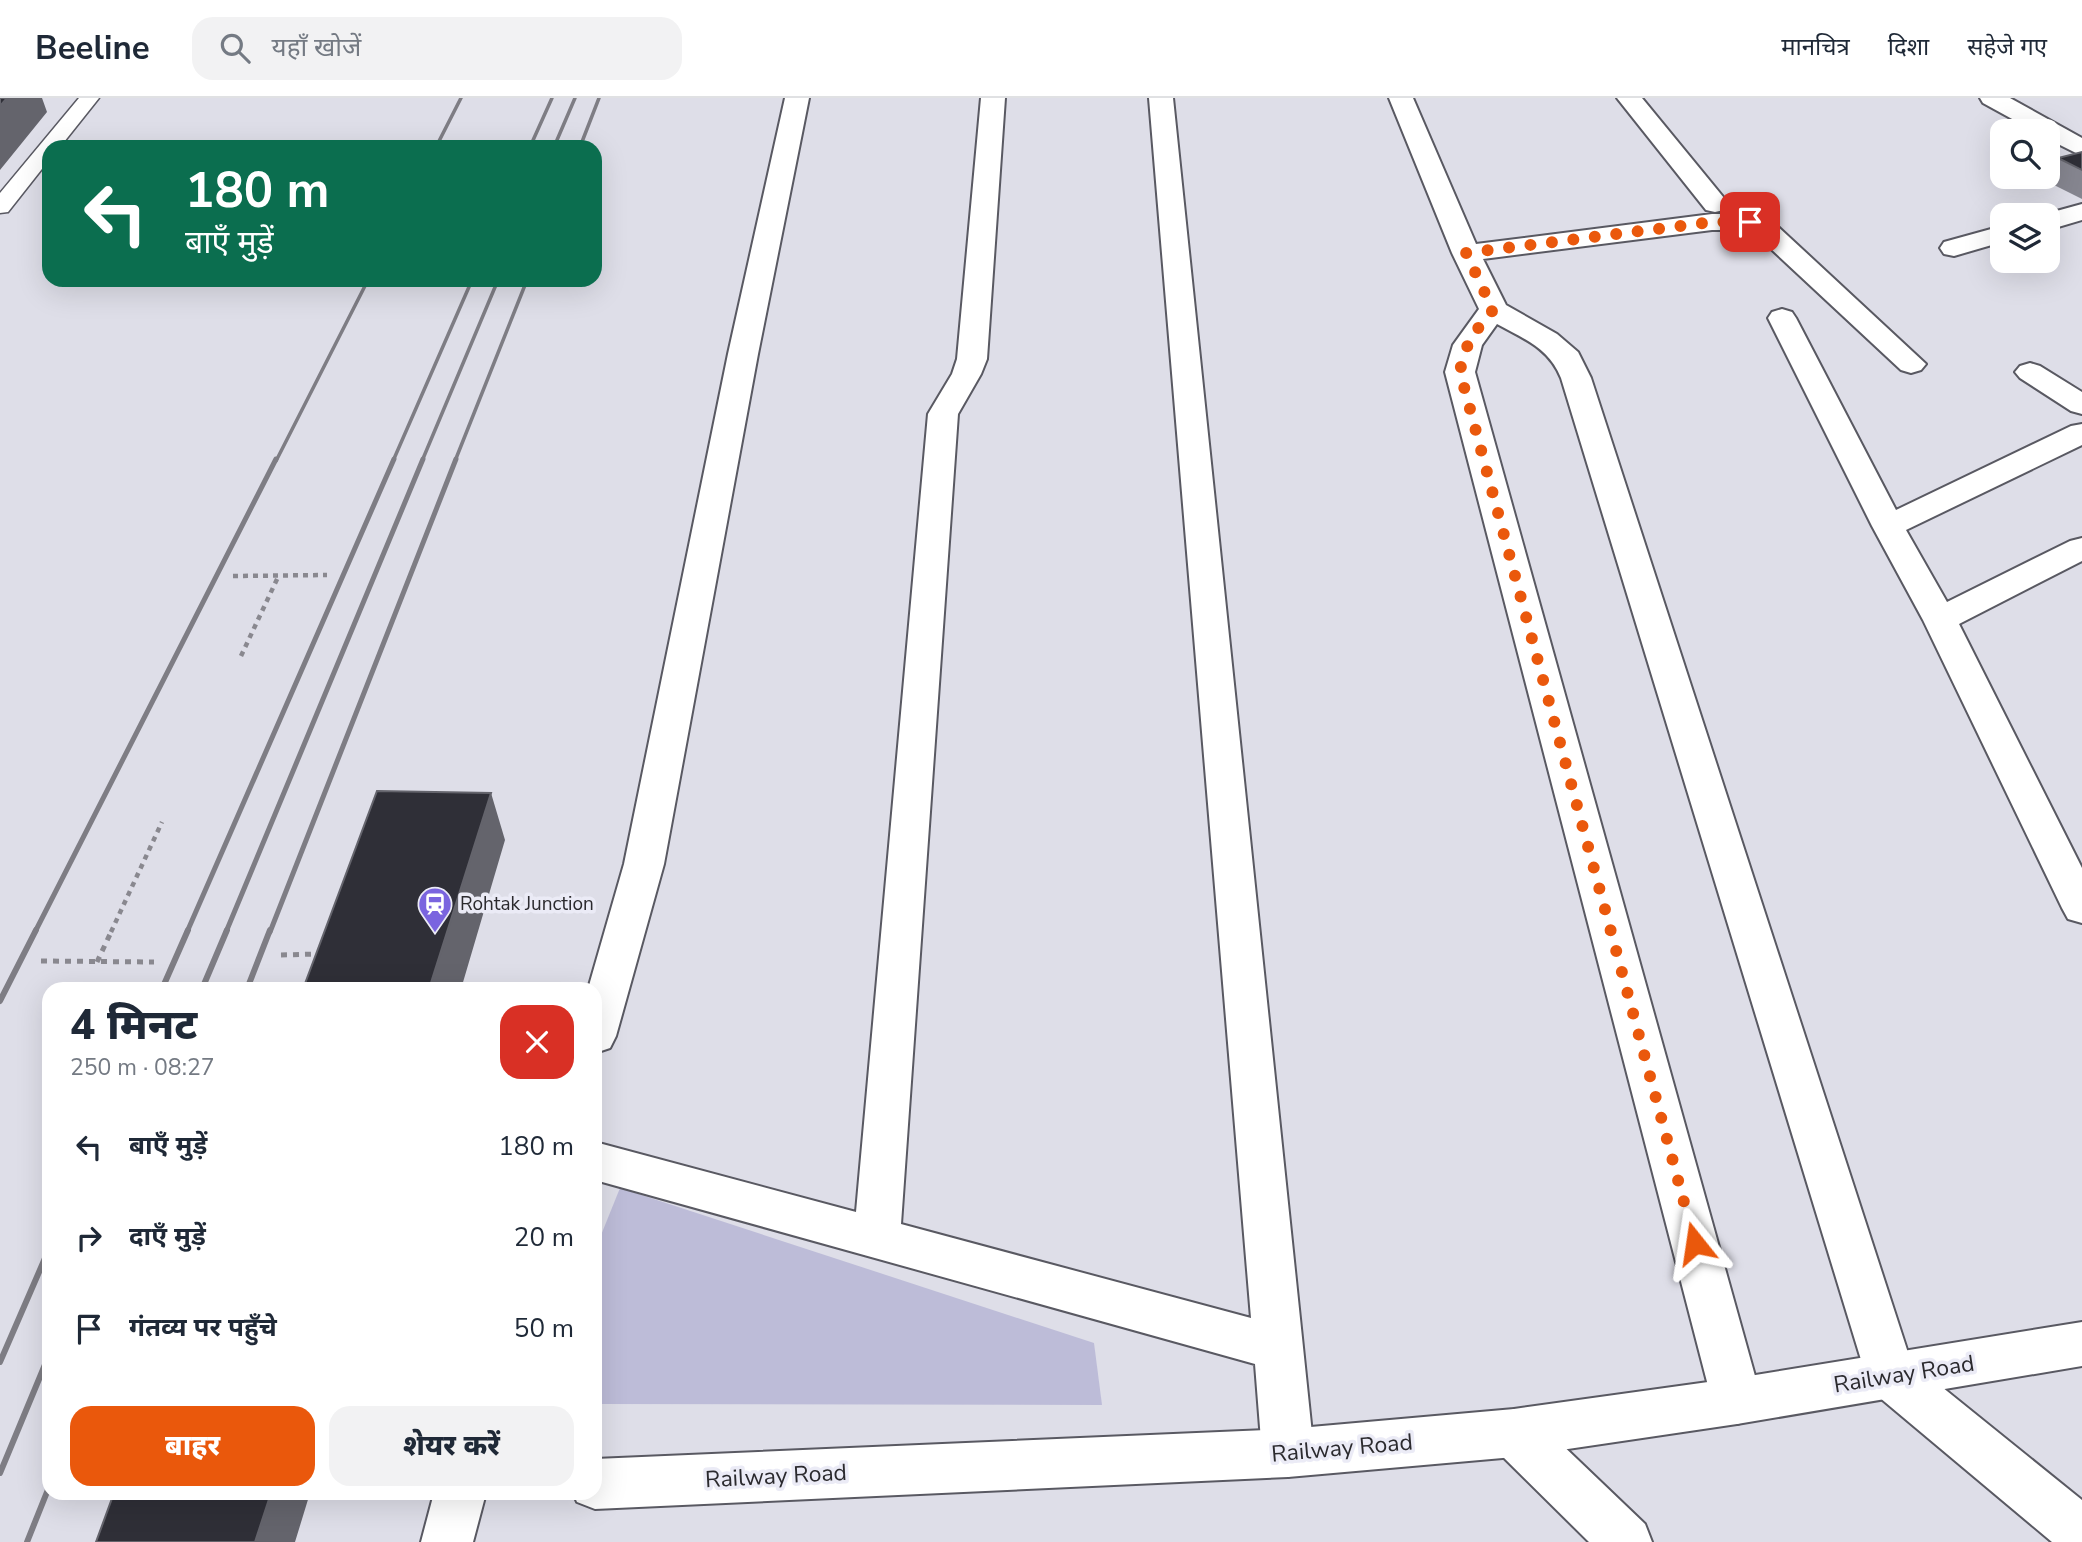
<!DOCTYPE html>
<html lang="hi">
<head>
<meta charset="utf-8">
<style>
  body { margin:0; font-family:"Nunito Sans","Noto Sans Devanagari",sans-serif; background:#f2f2f3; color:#1f2937; height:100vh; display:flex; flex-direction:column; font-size:26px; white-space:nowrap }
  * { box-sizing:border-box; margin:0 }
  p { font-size:23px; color:#747a83 }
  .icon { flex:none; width:38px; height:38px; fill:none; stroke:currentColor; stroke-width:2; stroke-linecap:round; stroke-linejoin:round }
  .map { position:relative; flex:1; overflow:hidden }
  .sheet { position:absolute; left:42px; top:884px; width:560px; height:518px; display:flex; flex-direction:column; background:#fff; border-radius:21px; box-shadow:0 7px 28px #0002 }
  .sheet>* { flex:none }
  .top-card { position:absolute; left:42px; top:42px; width:560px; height:147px; border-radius:21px; box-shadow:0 7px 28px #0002; background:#0b6e4f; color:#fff; overflow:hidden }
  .controls { position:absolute; left:1990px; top:21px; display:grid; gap:14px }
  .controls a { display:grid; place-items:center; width:70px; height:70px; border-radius:14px; background:#fff; box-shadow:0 7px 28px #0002; font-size:35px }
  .pin { position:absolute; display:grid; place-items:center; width:60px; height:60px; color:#fff; margin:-30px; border-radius:14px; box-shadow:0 4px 10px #0006 }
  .me { position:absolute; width:77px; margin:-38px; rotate:345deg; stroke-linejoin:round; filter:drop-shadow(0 0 5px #0008) }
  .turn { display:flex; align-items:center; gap:24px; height:147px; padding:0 28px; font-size:32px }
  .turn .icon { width:91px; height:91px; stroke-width:2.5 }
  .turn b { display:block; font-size:49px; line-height:60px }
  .round { display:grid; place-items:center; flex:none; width:74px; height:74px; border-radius:21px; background:#f2f2f3 }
  .overview { display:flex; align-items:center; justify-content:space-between; height:119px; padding:0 28px }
  h1 { font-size:42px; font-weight:800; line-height:52px }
  .action { display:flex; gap:14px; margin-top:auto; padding:14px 28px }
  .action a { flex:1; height:80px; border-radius:21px; background:#ea580c; color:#fff; font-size:28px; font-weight:800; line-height:80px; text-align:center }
  .action a+a { background:#f2f2f3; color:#1f2937 }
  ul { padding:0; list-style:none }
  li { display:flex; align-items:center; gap:21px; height:91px; padding:0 28px }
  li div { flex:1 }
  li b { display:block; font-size:26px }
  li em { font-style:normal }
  header { display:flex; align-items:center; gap:42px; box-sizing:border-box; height:98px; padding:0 35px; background:#fff; border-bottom:2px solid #e0e1e3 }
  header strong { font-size:33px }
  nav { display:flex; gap:38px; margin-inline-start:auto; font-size:24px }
  .search { width:490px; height:63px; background:#f2f2f3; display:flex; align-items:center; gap:18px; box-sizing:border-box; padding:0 24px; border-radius:21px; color:#747a83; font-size:26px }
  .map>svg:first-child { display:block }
  .green { fill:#bdbcd8 }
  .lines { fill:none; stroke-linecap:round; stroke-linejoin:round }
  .service-casing { stroke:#595962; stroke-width:3 }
  .minor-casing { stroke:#595962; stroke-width:4 }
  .tertiary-casing { stroke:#595962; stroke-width:4 }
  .path-far1 { stroke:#89888f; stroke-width:4.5; stroke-dasharray:5 5; stroke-linecap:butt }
  .path { stroke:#89888f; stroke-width:5; stroke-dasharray:6 6; stroke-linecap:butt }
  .service { fill:#fff; fill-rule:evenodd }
  .minor { fill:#fff; fill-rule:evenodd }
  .tertiary { fill:#fff; fill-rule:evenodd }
  .rail-far2 { stroke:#7e7d84; stroke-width:3.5 }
  .rail-far1 { stroke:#7e7d84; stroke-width:5 }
  .rail { stroke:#7e7d84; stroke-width:6 }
  .wall { fill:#868690 }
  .shaded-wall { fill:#64646c }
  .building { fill:#2f2f37; stroke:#64646c; stroke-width:2 }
  .route { stroke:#ea580c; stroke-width:12; stroke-dasharray:0 21.6 }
  .labels { text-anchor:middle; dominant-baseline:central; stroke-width:7; stroke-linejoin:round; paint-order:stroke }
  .poi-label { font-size:19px; fill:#2b2a2e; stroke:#ebebf6; text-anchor:start }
  .near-street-label { font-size:23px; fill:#2b2a2e; stroke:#ebebf6 }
</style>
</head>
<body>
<header>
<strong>Beeline</strong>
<div class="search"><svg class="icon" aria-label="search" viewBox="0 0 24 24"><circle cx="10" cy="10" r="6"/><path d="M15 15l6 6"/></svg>यहाँ खोजें</div>
<nav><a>मानचित्र</a><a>दिशा</a><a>सहेजे गए</a></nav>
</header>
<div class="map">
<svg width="2082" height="1444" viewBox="0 0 2082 1444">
  <rect width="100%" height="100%" fill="#dedee8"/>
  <path class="green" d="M620,1090L1094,1245L1102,1307L595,1306V1152Z"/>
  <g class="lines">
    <g class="service-casing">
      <path id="service" d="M79,0H99L60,49H49V62L8,114L0,115V95Z"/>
    </g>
    <g class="minor-casing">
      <path id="minor" d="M981,0H1005L987,261L981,276L958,316L901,1126L1251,1220L1149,0H1173L1314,1355L1306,1372L1288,1379L1270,1372L1262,1355L1255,1266L595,1082V1044L856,1114L928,316L952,276L957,261Z
        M1389,0H1413L1476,146L1712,116H1750L1773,124L1926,266L1921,272L1911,275L1901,272L1755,136L1746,132H1712L1483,161L1506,207L1557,236L1578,254L1591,280L1911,1264L2082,1402V1444H2052L1873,1294L1866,1278L1561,280C1549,250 1524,241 1497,226L1482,247L1475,274L1762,1303L1755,1320L1737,1326L1719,1320L1712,1303L1445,274L1453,247L1479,211L1452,155Z
        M1617,0H1642L1724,100L1728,106L1724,112L1715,114L1706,112Z
        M1980,0H2010L2082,40V58L2048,41V33H2034L1983,5Z
        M2082,106V122L2048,132V117H2042Z
        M2002,128V144L1954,158L1944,156L1940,150L1944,144Z
        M1782,211L1792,214L1796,220L1896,412L2071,328L2082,326V347L1906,432L1947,504L2070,443L2082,440V463L1959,526L2082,770V825L2068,821L2062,810L1923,522L1872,428L1768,220L1772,214Z
        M2030,265L2040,268L2082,294V316L2071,313L2020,280L2015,274L2020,268Z
        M1514,1311L1532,1318L1645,1426L1652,1444H1589L1496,1352L1489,1335L1496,1318Z
        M434,1395H486L473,1444H421Z"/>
    </g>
    <g class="tertiary-casing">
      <path id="tertiary" d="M785,0H809L758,256L664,766L616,938L610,950L595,955V891H588L624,766L728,256Z
        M2082,1224V1268L1737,1326L1514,1359L1288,1379L595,1411L577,1404L573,1395H595V1361L1288,1331L1514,1311L1737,1280Z"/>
    </g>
    <path class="path-far1" d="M233,478L327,477
      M241,558L279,477
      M111,834L162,724"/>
    <path class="path" d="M281,857L319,856
      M41,863L154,864
      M97,864L112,832"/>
    <use href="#service" class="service"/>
    <use href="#minor" class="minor"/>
    <use href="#tertiary" class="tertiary"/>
    <path class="rail-far2" d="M436,49L461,0
      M530,49L552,0
      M554,49L575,0
      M580,49L599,0
      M276,363L368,182
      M393,363L472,182
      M422,363L498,182
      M455,363L527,182"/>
    <path class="rail-far1" d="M35,834L276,361
      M187,834L394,361
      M226,834L423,361
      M270,834L456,361"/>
    <path class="rail" d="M162,891L188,832
      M202,891L227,832
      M247,891L270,832
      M0,903L36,832
      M0,1264L49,1151
      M0,1375L49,1257
      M27,1444L49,1389"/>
  </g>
  <path class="wall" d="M2082,54V101L2048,84L2058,60Z"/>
  <path class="shaded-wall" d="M7,0H42L47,14L0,72V8Z
    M491,695L505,742L461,891H429Z
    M271,1395H310L295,1444H255Z"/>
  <path class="building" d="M0,0H7L0,8Z
    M2082,54V72L2058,60Z
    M377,693L491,695L429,891H303Z
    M114,1395H271L255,1444H96Z"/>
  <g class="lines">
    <path class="route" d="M1695,1145L1460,274C1464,246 1476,232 1493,212L1466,155L1712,124H1750"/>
  </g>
  <defs>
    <g id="station-pin" transform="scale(1.75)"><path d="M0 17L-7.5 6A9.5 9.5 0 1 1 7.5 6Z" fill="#7a64df" stroke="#ebebf6"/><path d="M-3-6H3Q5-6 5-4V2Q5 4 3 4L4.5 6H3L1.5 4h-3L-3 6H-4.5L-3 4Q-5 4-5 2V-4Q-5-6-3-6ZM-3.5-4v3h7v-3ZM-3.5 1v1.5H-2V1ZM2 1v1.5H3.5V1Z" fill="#fff"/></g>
  </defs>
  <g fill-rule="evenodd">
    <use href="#station-pin" x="435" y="806"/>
  </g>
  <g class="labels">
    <g class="poi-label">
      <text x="460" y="806">Rohtak Junction</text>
    </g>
    <g class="near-street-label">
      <text transform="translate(1904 1276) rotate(-9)">Railway Road</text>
      <text transform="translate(1342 1350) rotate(-5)">Railway Road</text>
      <text transform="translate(776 1378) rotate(-3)">Railway Road</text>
    </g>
  </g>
</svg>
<div class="controls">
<a><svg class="icon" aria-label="search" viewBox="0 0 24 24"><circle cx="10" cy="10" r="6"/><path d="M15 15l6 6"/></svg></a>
<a><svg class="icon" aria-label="layers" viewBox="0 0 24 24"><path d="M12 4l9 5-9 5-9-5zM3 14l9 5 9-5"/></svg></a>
</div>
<div class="pin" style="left:1750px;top:124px;background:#d93025"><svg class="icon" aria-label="arrive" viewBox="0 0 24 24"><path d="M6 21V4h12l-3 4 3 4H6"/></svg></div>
<svg class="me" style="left:1695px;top:1145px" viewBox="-20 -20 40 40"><path d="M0-17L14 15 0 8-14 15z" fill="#ea580c" stroke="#fff" stroke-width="4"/></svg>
<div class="top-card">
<div class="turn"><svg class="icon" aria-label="left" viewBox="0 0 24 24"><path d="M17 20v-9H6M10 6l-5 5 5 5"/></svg><div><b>180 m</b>बाएँ मुड़ें</div></div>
</div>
<section class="sheet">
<div class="overview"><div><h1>4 मिनट</h1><p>250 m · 08:27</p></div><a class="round" style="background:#d93025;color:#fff"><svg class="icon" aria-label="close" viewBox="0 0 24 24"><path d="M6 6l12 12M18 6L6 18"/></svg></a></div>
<ul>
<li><svg class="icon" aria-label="left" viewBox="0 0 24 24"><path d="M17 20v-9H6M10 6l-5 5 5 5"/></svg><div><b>बाएँ मुड़ें</b></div><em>180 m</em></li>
<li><svg class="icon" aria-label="right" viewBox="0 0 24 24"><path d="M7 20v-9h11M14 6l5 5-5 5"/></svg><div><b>दाएँ मुड़ें</b></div><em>20 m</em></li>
<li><svg class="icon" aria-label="arrive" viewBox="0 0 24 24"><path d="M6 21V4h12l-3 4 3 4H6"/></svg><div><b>गंतव्य पर पहुँचे</b></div><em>50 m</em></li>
</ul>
<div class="action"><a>बाहर</a><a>शेयर करें</a></div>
</section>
</div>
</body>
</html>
